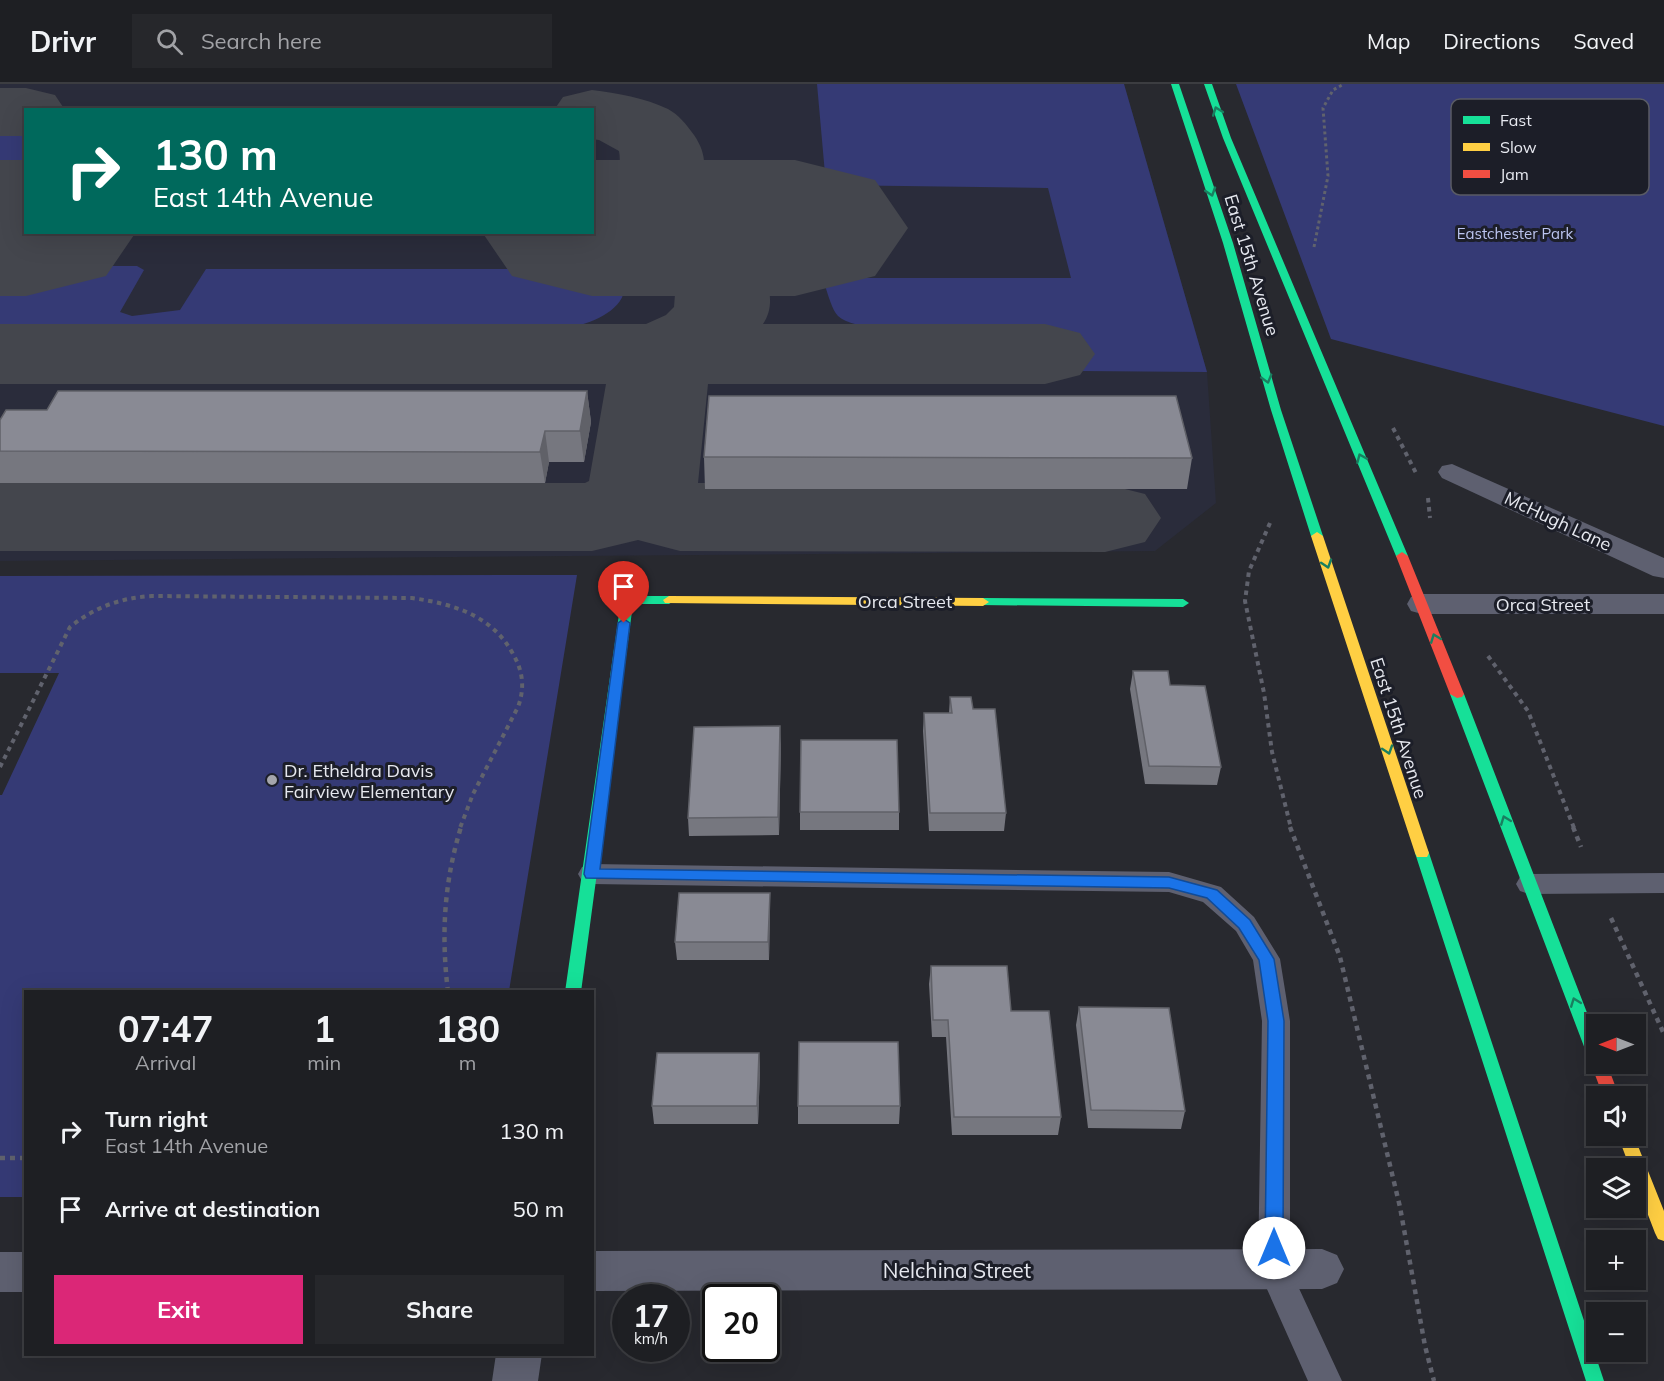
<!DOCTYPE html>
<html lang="en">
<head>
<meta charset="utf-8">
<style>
  body { margin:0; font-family:Mulish,sans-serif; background:#26272b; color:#f1f3f6; height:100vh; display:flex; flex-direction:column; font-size:22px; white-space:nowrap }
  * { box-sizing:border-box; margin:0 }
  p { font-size:20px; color:#a1a2a6 }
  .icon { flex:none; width:33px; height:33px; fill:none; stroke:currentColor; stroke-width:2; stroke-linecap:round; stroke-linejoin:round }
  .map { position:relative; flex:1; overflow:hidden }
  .sheet { position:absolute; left:24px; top:906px; width:570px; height:366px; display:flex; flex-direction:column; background:#1e1f23; border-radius:0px; box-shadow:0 6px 24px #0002,0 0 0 2px #3c3d41 }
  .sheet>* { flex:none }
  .guide { position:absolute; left:24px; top:24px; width:570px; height:126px; border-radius:0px; box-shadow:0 6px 24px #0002,0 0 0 2px #3c3d41; background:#00695c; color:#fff; overflow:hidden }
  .needle { width:39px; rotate:270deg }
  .buttons { position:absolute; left:1586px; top:930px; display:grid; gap:12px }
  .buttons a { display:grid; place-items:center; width:60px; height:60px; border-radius:0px; background:#1e1f23; box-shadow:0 6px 24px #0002,0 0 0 2px #3c3d41; font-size:30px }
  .speed { position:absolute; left:612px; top:1200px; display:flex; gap:12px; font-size:30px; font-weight:700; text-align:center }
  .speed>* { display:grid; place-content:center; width:78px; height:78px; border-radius:50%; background:#1e1f23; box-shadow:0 6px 24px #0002,0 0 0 2px #3c3d41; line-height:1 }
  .speed small { font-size:15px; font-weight:400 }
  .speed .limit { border:3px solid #111; border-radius:9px; background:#fff; color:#111 }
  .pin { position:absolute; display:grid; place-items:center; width:51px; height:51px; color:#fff; margin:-62px -26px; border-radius:50% 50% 50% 0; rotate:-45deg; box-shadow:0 0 6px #0007 }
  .pin .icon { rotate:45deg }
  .me { position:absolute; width:66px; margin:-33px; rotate:0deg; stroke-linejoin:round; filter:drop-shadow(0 0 4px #0008) }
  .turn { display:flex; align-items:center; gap:21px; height:126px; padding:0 30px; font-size:27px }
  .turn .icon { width:78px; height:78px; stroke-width:2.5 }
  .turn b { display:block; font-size:42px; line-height:51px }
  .eta { display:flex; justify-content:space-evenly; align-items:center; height:102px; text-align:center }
  .eta b { font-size:36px; font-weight:700; line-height:42px }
  .primary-button { display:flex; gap:12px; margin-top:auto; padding:12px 30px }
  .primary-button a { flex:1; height:69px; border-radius:0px; background:#db2777; color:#fff; font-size:24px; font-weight:700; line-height:69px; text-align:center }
  .primary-button a+a { background:#26272b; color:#f1f3f6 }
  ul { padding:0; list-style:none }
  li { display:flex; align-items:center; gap:18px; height:78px; padding:0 30px }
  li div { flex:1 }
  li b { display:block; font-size:22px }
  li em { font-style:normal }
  header { display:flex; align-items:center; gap:36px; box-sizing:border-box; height:84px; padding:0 30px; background:#1e1f23; border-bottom:2px solid #3c3d41 }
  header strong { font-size:28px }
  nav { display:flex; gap:33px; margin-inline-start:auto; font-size:21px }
  .search { width:420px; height:54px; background:#26272b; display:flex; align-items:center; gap:15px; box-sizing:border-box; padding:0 21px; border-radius:0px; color:#a1a2a6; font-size:22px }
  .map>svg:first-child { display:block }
  .built { fill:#2a2c3b; fill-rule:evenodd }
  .green { fill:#353a75 }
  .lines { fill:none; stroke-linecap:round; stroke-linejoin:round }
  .taxiway { fill:#44464d; fill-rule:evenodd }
  .runway { fill:#44464d; fill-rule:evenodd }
  .path-far2 { stroke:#60626d; stroke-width:3; stroke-dasharray:3 3; stroke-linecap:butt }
  .path-far1 { stroke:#60626d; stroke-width:4; stroke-dasharray:4.5 4.5; stroke-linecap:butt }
  .path { stroke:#60626d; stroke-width:4.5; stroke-dasharray:5 5; stroke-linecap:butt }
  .lane { fill:#5e6070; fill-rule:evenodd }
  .street { fill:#5e6070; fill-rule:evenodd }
  .fast { fill:#16e098; fill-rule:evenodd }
  .slow { fill:#ffcf43; fill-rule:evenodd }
  .jam { fill:#f24e42; fill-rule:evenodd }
  .wall { fill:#76777f }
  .shaded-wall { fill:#606168 }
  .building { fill:#898a94; stroke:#606168; stroke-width:1.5 }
  .oneway { stroke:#197f60 }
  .route { fill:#1a73e8; stroke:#114b97; stroke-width:1.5 }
  .poi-dot { fill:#a4a5ac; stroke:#1c1e28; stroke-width:2 }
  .labels { text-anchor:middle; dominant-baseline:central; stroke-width:6; stroke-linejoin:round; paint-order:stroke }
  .far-park-label { font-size:15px; fill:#bbc4ef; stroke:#1c1e28 }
  .street-label { font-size:18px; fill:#e6e8ef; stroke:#1c1e28 }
  .poi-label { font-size:18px; fill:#e6e8ef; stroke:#1c1e28; text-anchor:start }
  .near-street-label { font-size:21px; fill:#e6e8ef; stroke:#1c1e28 }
  .key { fill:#1c1e28; stroke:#595b64; stroke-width:1.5 }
  .key-label { font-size:16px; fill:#e6e8ef }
</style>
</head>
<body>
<header>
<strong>Drivr</strong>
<div class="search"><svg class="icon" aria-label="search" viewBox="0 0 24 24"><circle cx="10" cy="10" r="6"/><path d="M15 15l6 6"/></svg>Search here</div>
<nav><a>Map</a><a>Directions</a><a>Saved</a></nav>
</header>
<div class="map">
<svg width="1664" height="1297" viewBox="0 0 1664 1297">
  <rect width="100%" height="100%" fill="#28292f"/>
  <path class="built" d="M0,0H1124L1207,288L1216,419L1155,467L0,477ZM26,26H592V148H26Z"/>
  <path class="green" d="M817,0H1124L1207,288L1081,287L1072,247C1030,247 863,256 838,232C832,226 828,210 825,202L834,194H1071L1048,104L826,101Z
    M1236,0H1664V342L1331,255Z
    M0,49H25V112H0Z
    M0,182H137L144,186L120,228L132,232L180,226L206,185H605L622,189C635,221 598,237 573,243L0,245Z
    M577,491L509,907L26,908L25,1113H0V711H2L59,589H0V492Z"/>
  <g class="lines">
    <path class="taxiway" d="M0,4H26L55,11L65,26H26V52H0Z
      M592,6C617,9 645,14 668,25C679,31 686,40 694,51C714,80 702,104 680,128C697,132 714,136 728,146C754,165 784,209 763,240H1045L1080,249L1095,270L1080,291L1045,300H708L698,399L1105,400L1145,410L1161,434L1145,458L1105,468L680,467L638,456L592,467H0V399H585L589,397L606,300H0V240H646L666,231L674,223L675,210L670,192L645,175L620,171L560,155L556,148H592V106C611,98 623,89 619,67L599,56L592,55V26H554L563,13Z"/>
    <path class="runway" d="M0,76H26V148H136L106,192L26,212H0Z
      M592,76H795L875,96L908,144L875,192L795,212H592L512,192L482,148H592Z"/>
    <path class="path-far2" d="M1314,163L1328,92L1323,24L1333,6L1344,0"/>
    <path class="path-far1" d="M1393,344L1416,389
      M1428,414L1430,434
      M1270,439L1249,487L1245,517L1264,609L1272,668L1291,744
      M1488,572L1528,627L1574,744
      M0,683L70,543C95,523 120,514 152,512L412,514C453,520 492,531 513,570C523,587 525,604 518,623L473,710L460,744"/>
    <path class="path" d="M1290,743L1340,873L1400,1123L1425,1262L1434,1297
      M1573,743L1581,763
      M1611,834L1664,950
      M448,908C441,851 444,798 461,743
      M0,1074H26"/>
    <path class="lane" d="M591,780L1169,788L1221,803L1254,833L1280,875L1290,937V1185L1342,1297H1308L1258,1185L1262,937L1253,876L1236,847L1203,818L1169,808L591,800L582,797L578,790L582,783Z
      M1664,789V809L1529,810L1520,807L1516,800L1520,793L1529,790Z"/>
    <path class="street" d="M1452,380L1664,474V494L1653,492L1442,394L1438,388L1442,382Z
      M1422,510H1664V530H1422L1411,527L1407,520L1411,513Z
      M1322,1165L1337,1171L1344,1185L1337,1199L1322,1205L592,1207V1167Z
      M0,1168H26V1208H0Z
      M496,1270H542L538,1297H492Z"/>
    <path class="fast" d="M1171,0H1179L1233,159L1281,326L1323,452L1321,455L1317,456L1311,452L1271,326L1223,159Z
      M1204,0H1212L1231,54L1408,472L1406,475H1398L1396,472L1223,54Z
      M627,512H669L675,516L669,520H633L581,908H565L621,516Z
      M983,514L1183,515L1189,519L1183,523L979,521L977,518Z
      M1457,606L1464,610L1596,952L1597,980L1590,978L1588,973L1450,610Z
      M1422,764L1427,765L1429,769L1604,1297H1586L1415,769L1417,765Z"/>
    <path class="slow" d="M1317,448L1323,452L1429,769L1427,773H1417L1415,769L1311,452Z
      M669,512L983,514L989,518L983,522L665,519L663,516Z
      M1618,1052H1634L1664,1127V1157L1658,1155L1655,1149L1635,1097V1084H1630Z"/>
    <path class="jam" d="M1402,468L1408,472L1464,610L1462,613L1457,614L1450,610L1396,472Z
      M1596,974V980H1607L1619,1012H1603L1591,980Z"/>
  </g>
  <path class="wall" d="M587,307L591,338L584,378H549L545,399H0V336L47,326Z
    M704,373L1192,374L1187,405H705Z
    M1133,587L1170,601L1221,683L1217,701L1145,700L1130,605Z
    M950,613L973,625L1006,729L1004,747H929L923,647L924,629H949Z
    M781,660L779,751L689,752L688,734Z
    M800,728H899V746H800Z
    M770,809V827L769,876H677L675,858Z
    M931,882L1011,927L1061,1033L1058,1051H952L946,953H932L929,900Z
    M1079,923L1185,1027L1181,1045L1088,1044L1076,941Z
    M759,969L760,986L758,1040H654L652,1022Z
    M798,1022H900L899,1040H798Z"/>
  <path class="shaded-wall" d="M587,307L591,338L584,378L580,347Z
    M545,347L549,378L545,399L540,368Z
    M780,642L781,660L779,751L778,733Z
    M770,809V827L769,876L768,858Z
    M759,969L760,986L758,1040L757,1022Z"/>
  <path class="building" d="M58,307H587L580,347H545L540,368L0,367V336L6,326H47Z
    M709,312H1176L1192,374L704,373Z
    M1133,587H1168L1170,601L1205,602L1221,683L1149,682Z
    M950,613H971L973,625H995L1006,729H930L924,629H952Z
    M780,642L778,733L688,734L694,643Z
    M801,656H897L899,728H800Z
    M679,809H770L768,858H675Z
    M931,882H1007L1011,927H1049L1061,1033H954L948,936H933Z
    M1079,923L1169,924L1185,1027L1091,1026Z
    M799,958H898L900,1022H798Z
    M657,969H759L757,1022H652Z"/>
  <defs><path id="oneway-chevron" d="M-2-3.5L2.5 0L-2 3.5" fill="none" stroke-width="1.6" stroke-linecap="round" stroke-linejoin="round" transform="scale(1.5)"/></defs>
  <g class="oneway">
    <use href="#oneway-chevron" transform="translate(1217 27) rotate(-110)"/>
    <use href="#oneway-chevron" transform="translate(1211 108) rotate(72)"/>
    <use href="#oneway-chevron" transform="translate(1267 295) rotate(74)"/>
    <use href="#oneway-chevron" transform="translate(1361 374) rotate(-113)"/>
    <use href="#oneway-chevron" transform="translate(1327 480) rotate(72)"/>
    <use href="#oneway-chevron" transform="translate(1435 554) rotate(-111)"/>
    <use href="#oneway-chevron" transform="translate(1388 666) rotate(72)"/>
    <use href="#oneway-chevron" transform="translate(1505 736) rotate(-111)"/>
    <use href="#oneway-chevron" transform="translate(1575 918) rotate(-111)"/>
  </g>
  <path class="route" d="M624,535L630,539L600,785L1169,793L1217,806L1250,836L1274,875L1284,937L1283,1164L1281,1170L1274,1172L1268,1170L1265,1164L1268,937L1259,876L1239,844L1207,814L1169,804L586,794L584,790L618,539Z"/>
  <circle class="poi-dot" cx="272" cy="696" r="6"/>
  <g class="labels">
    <g class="far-park-label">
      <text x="1515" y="149">Eastchester Park</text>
    </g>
    <g class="street-label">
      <text transform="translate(1252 181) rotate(73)">East 15th Avenue</text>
      <text transform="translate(1558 437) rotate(25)">McHugh Lane</text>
      <text x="905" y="517">Orca Street</text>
      <text x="1543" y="520">Orca Street</text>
      <text transform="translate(1399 644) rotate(72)">East 15th Avenue</text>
    </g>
    <g class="poi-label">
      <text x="284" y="686">Dr. Etheldra Davis<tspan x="284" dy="21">Fairview Elementary</tspan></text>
    </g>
    <g class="near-street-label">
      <text x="957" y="1186">Nelchina Street</text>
    </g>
  </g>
  <rect x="1451" y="15" width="198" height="96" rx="9" class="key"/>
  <rect x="1463" y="32" width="27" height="8" fill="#16e098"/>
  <rect x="1463" y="59" width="27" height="8" fill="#ffcf43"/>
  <rect x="1463" y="86" width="27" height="8" fill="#f24e42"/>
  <g class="key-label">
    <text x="1500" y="42">Fast</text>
    <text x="1500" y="69">Slow</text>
    <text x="1500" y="96">Jam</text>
  </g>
</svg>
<div class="buttons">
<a><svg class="needle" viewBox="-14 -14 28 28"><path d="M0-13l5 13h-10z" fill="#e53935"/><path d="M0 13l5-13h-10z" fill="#a1a2a6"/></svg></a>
<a><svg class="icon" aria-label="sound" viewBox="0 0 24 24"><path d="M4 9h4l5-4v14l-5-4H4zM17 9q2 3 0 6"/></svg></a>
<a><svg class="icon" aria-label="layers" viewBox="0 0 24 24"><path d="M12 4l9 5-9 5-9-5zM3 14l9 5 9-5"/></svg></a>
<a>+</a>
<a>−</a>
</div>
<div class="speed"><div>17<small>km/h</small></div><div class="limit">20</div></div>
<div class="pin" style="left:624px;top:539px;background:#d93025"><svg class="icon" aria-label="arrive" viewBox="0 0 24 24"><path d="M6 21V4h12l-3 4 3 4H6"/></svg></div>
<svg class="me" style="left:1274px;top:1164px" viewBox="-20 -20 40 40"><circle r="19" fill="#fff"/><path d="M0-13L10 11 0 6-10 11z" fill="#1a73e8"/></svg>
<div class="guide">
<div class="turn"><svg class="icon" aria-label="right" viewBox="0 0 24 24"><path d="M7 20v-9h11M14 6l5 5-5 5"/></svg><div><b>130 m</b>East 14th Avenue</div></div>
</div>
<section class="sheet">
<div class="eta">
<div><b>07:47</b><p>Arrival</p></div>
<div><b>1</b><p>min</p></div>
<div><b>180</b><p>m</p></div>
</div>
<ul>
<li><svg class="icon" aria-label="right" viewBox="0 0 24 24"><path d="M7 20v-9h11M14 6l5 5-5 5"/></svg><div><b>Turn right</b><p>East 14th Avenue</p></div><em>130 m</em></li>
<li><svg class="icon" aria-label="arrive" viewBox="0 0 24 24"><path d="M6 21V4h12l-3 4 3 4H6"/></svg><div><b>Arrive at destination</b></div><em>50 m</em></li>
</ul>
<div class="primary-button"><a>Exit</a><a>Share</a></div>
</section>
</div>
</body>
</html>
